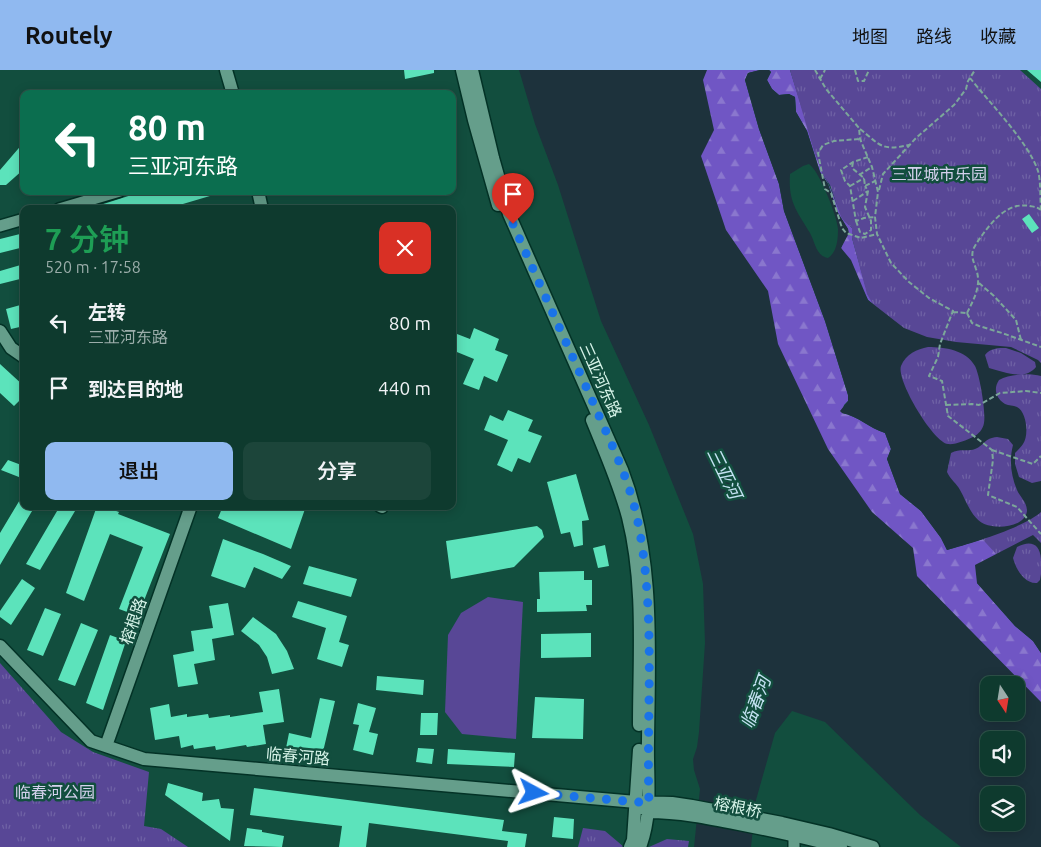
<!DOCTYPE html>
<html lang="zh">
<head>
<meta charset="utf-8">
<style>
  body { margin:0; font-family:Ubuntu,"Noto Sans SC",sans-serif; background:#1c453a; color:#f1f3f6; height:100vh; display:flex; flex-direction:column; font-size:19px; white-space:nowrap }
  * { box-sizing:border-box; margin:0 }
  p { font-size:16px; color:#9badaa }
  .icon { flex:none; width:28px; height:28px; fill:none; stroke:currentColor; stroke-width:2; stroke-linecap:round; stroke-linejoin:round }
  .map { position:relative; flex:1; overflow:hidden }
  .side { position:absolute; left:20px; top:135px; width:436px; height:305px; display:flex; flex-direction:column; background:#0e3a2e; border-radius:10px; box-shadow:0 2px 12px #0003,0 0 0 1px #2e544a }
  .side>* { flex:none }
  .guide { position:absolute; left:20px; top:20px; width:436px; height:105px; border-radius:10px; box-shadow:0 2px 12px #0003,0 0 0 1px #2e544a; background:#0b6e4f; color:#fff; overflow:hidden }
  .needle { width:32px; rotate:168deg }
  .fabs { position:absolute; left:980px; top:606px; display:grid; gap:10px }
  .fabs a { display:grid; place-items:center; width:45px; height:45px; border-radius:10px; background:#0e3a2e; box-shadow:0 2px 12px #0003,0 0 0 1px #2e544a; font-size:25px }
  .pin { position:absolute; display:grid; place-items:center; width:42px; height:42px; color:#fff; margin:-51px -21px; border-radius:50% 50% 50% 0; rotate:-45deg; box-shadow:0 0 5px #0007 }
  .pin .icon { rotate:45deg }
  .me { position:absolute; width:55px; margin:-28px; rotate:95deg; stroke-linejoin:round; filter:drop-shadow(0 0 4px #0008) }
  .turn { display:flex; align-items:center; gap:18px; height:105px; padding:0 25px; font-size:22px }
  .turn .icon { width:65px; height:65px; stroke-width:2.5 }
  .turn b { display:block; font-size:35px; line-height:42px }
  .round { display:grid; place-items:center; flex:none; width:52px; height:52px; border-radius:10px; background:#1c453a }
  .overview { display:flex; align-items:center; justify-content:space-between; height:85px; padding:0 25px }
  h1 { font-size:30px; font-weight:600; line-height:38px; color:#1e9e55 }
  .primary-button { display:flex; gap:10px; margin-top:auto; padding:10px 25px }
  .primary-button a { flex:1; height:58px; border-radius:10px; background:#90b9f0; color:#111; font-size:20px; font-weight:600; line-height:58px; text-align:center }
  .primary-button a+a { background:#1c453a; color:#f1f3f6 }
  ul { padding:0; list-style:none }
  li { display:flex; align-items:center; gap:15px; height:65px; padding:0 25px }
  li div { flex:1 }
  li b { display:block; font-size:19px }
  li em { font-style:normal }
  header { display:flex; align-items:center; gap:30px; box-sizing:border-box; height:70px; padding:0 25px; background:#90b9f0; color:#111 }
  header strong { font-size:24px }
  nav { display:flex; gap:28px; margin-inline-start:auto; font-size:18px }
  .map>svg:first-child { display:block }
  .grass { fill:#584796 }
  .forest { fill:url(#forest-firs) }
  .park { fill:url(#park-tufts) }
  .water { fill:#1d323c; fill-rule:evenodd }
  .building { fill:#5ce3bb }
  .lines { fill:none; stroke-linecap:round; stroke-linejoin:round }
  .street-casing { stroke:#033226; stroke-width:14 }
  .secondary-casing { stroke:#033226; stroke-width:15 }
  .path { stroke:#7ca79a; stroke-width:2; stroke-dasharray:5 2.5; stroke-linecap:butt }
  .street { stroke:#659e8b; stroke-width:11 }
  .secondary { stroke:#659e8b; stroke-width:12 }
  .route { stroke:#1a73e8; stroke-width:9; stroke-dasharray:0 16.2 }
  .labels { text-anchor:middle; dominant-baseline:central; stroke-width:5; stroke-linejoin:round; paint-order:stroke }
  .park-label { font-size:16px; fill:#d4d1ed; stroke:#124e3e }
  .street-label { font-size:16px; fill:#d7f4e9; stroke:#124e3e }
  .water-label { font-size:18px; font-style:italic; fill:#c4e2f2; stroke:#124e3e }
</style>
</head>
<body>
<header>
<strong>Routely</strong>
<nav><a>地图</a><a>路线</a><a>收藏</a></nav>
</header>
<div class="map">
<svg width="1041" height="777" viewBox="0 0 1041 777">
  <defs>
    <pattern id="forest-firs" width="22" height="20" patternUnits="userSpaceOnUse" patternTransform="scale(1.25)"><rect width="22" height="20" fill="#7056c4"/><path d="M5 1l3.5 6h-7zM16 11l3.5 6h-7z" fill="#8a77ce"/></pattern>
    <pattern id="park-tufts" width="24" height="20" patternUnits="userSpaceOnUse" patternTransform="scale(1.25)"><rect width="24" height="20" fill="#584796"/><path d="M3 7l-1-3M5 7V3M7 7l1-3M15 17l-1-3M17 17v-4M19 17l1-3" fill="none" stroke="#6f62a5"/></pattern>
  </defs>
  <rect width="100%" height="100%" fill="#124e3e"/>
  <path class="grass" d="M488,527L523,532L516,669L462,664L445,642L448,565L461,543Z"/>
  <path class="forest" d="M705,0H760L748,3L745,10L759,59L779,114L784,141L825,251L848,325V331L844,335L842,343C858,346 869,358 885,363L891,379L887,389L900,424L921,441L941,468L947,480L996,465L1034,447L977,513L1015,556L1033,571L1041,583V641L1016,615H1007L863,442L822,380L727,176L697,88L699,12Z
    M769,0H790L823,105C835,122 836,144 852,158V168L868,225L900,252L904,259L868,230L841,178L848,159L838,143L828,114L820,102L807,61L796,42L795,27L789,24L779,25L772,19L767,10L771,2Z"/>
  <path class="park" d="M790,0H1020L1041,19V544L996,484L945,428L889,317L881,248L867,224L852,168V158L844,151L841,147L830,115L823,105L814,81Z
    M0,593L61,662L93,682L149,702L144,756L161,759L188,777H0Z
    M583,758L605,761L624,777H578Z
    M667,769L689,771L688,777H649Z"/>
  <path class="water" d="M519,0H707L703,10L714,60L701,86L726,160L768,221L778,274L828,379L872,442L913,478L917,506L1041,632V777H961L920,745L825,652L792,641L775,663L756,730L751,777H694L700,719L694,700L693,689L697,677L699,662L705,573L703,514L693,464L649,355L601,251L558,115L535,54ZM989,615H1016V642H989ZM989,670H1016V698H989ZM989,725H1016V752H989Z
    M760,0H769L771,2L767,10L772,19L779,25L789,24L795,27L796,42L807,61L820,102L828,114L838,143L848,159L849,163L841,178L851,190L868,230L904,258L927,267L956,272L1011,277L1038,290L1041,293V306C1029,303 1010,304 999,310C993,319 996,328 1005,334C1009,336 1013,335 1017,337C1027,342 1029,366 1023,374C1021,377 1018,380 1015,383V394L1019,407L1032,413L1041,411V442C1023,458 972,473 947,480L941,468L921,441L900,424L887,389L891,379L885,363C869,358 858,346 842,343L840,341L848,331V325L825,251L784,141L779,114L759,59L745,10L748,3ZM809,94C820,102 837,146 838,159C838,170 837,182 828,188C816,186 815,172 810,163C797,141 788,132 790,104L803,96ZM928,277C945,277 966,280 975,296C980,306 986,342 984,353C983,359 979,364 973,367C967,370 955,375 948,374C933,372 896,310 901,296C906,284 917,279 928,277ZM1006,278L1021,283L1035,292L1036,297C1025,311 1004,302 989,298L985,285C990,278 998,278 1006,278ZM997,367L1008,369L1013,375C1009,391 1011,405 1017,420C1020,427 1027,432 1027,441C1025,456 1002,458 992,456C973,454 968,434 960,420C957,414 950,409 947,402L951,383C960,378 967,382 975,379C985,375 984,368 997,367Z
    M1033,465L1041,473V489C1040,473 1030,470 1017,477L1013,488C1016,499 1024,514 1037,513L1040,510L1041,504V583L1033,571L1015,556L977,513L975,495Z"/>
  <path class="building" d="M404,0H434V3L405,9Z
    M1027,0H1041V12Z
    M24,72V99L6,115H0V100Z
    M144,121H220V123L166,139H94V137Z
    M1029,144L1039,158L1032,163L1022,149Z
    M24,163V177L0,183V169Z
    M24,194V208L0,214V201Z
    M24,234V256L11,259L6,239Z
    M474,258L499,269L495,280L508,285L497,312L484,306L479,320L463,314L474,289L452,280V274L457,264L470,269Z
    M0,294L24,316V326L14,336L0,323Z
    M508,340L533,350L528,361L542,366L530,393L518,388L512,402L497,395L508,370L484,360L490,345L503,351Z
    M8,390L24,396V409L1,400Z
    M576,404L589,450L582,451L583,475L574,477L570,462L561,464L547,412Z
    M24,423V436H35L0,495V463Z
    M60,436H78L40,500L26,494Z
    M97,436H102L119,442L118,444L170,464L138,546L119,539L143,477L110,464L84,531L66,523Z
    M223,436H299L305,439L291,479L218,448Z
    M537,456L542,460L544,467L514,497L451,509L446,471Z
    M223,469L263,484L291,496L282,509L254,497L245,518L211,506Z
    M605,475L609,496L598,498L593,478Z
    M309,496L357,509L351,527L303,514Z
    M584,501V510H592V535H586L587,541L537,542V529H540L539,502Z
    M22,509L35,518L11,555L0,547V541Z
    M298,531L347,546L339,572L349,575L342,597L317,589L326,558L292,547Z
    M228,533L234,565L212,569L215,590L194,594L198,614L178,617L173,585L194,581L191,561L213,558L209,536Z
    M45,538L61,544L43,586L27,580Z
    M253,547L276,564L287,581L294,599L272,604L267,587L259,575L241,561Z
    M81,553L98,560L75,616L58,610Z
    M591,563V587L541,588V564Z
    M110,565L126,571L103,640L86,633Z
    M377,606L424,610L423,625L376,620Z
    M279,619L284,652L263,655L266,674L247,677L246,675L216,680L215,676L194,679L193,675L181,678L179,666L155,670L150,638L169,634L171,647L187,644V647L208,644L209,648L230,645V647L263,642L259,622Z
    M535,627L584,629L583,669L532,668Z
    M320,628L335,631L322,686L286,678L289,663L311,668Z
    M358,633L376,638L369,662L378,664L373,685L353,680L359,655L353,654Z
    M421,643H438L437,665H420Z
    M418,678L434,679L432,694L416,692Z
    M448,679L515,683L514,697L447,694Z
    M168,713L203,723L202,731L219,729L221,738L234,739L230,771L165,725Z
    M254,718L504,750L502,761L527,764L525,777H507L508,771L369,753L366,777H339L342,756L250,745Z
    M554,747L574,749L573,769L552,767Z
    M247,758L262,760V762L284,766L282,777L244,776Z"/>
  <g class="lines">
    <g class="street-casing">
      <path id="street" d="M59,139L120,121
        M0,156L24,149
        M794,777V765"/>
    </g>
    <g class="secondary-casing">
      <path id="secondary" d="M226,0L233,24
        M462,0L474,50L498,135
        M472,0L493,88L509,144L622,400C655,486 649,580 648,671C647,706 653,744 640,777
        M258,121L262,139
        M0,261L11,278L24,287
        M592,350C605,382 619,413 628,447C645,514 639,587 639,655
        M380,436L382,437
        M0,576L91,671L144,689L636,732L672,733L692,736L782,753L829,764L873,777
        M106,676L191,436
        M642,737L648,742C679,742 709,748 739,754C774,761 808,768 841,777
        M630,777L633,770L639,680"/>
    </g>
    <path class="path" d="M815,0L826,19L859,58L860,69L872,97L878,122L875,147L877,164L891,193L909,212L929,228L953,241L940,274L938,287L929,306L942,311L948,346L992,380L993,390L988,425L1017,437L1041,464
      M855,0L858,11H864L869,0
      M970,8C989,32 1029,73 1038,101C1041,112 1040,128 1041,140
      M820,9L825,0
      M860,59C881,76 882,81 909,75
      M859,69L834,71L823,75L818,83L825,119L831,123L842,158L846,163L861,168L877,164
      M868,87L853,92L841,100L845,111L850,116L856,151L864,148L875,147
      M853,92L852,98L864,108L865,116L875,111
      M859,105L872,97
      M850,116L864,108
      M879,120L883,104L916,68L954,35L966,19L968,11L975,0
      M853,131L868,121
      M856,151L860,162L865,164L871,160V151L865,137L868,121L865,116
      M979,213L994,226L1016,250L1021,270
      M953,242L967,243
      M967,243C974,229 982,215 976,199C974,192 971,188 973,180C975,175 980,168 983,164C995,148 1009,132 1030,136C1035,137 1037,137 1041,140
      M967,243L972,253L979,256L1002,263L1041,277
      M946,335L972,334L979,335L1000,323L1026,321L1041,323
      M992,380L1033,394L1041,386"/>
    <use href="#street" class="street"/>
    <use href="#secondary" class="secondary"/>
  </g>
  <g class="lines">
    <path class="route" d="M513,154C539,213 566,272 592,330C608,367 627,404 636,443C657,537 646,637 649,733L534,723"/>
  </g>
  <g class="labels">
    <g class="park-label">
      <text x="939" y="104">三亚城市乐园</text>
      <text x="55" y="722">临春河公园</text>
    </g>
    <g class="street-label">
      <text transform="translate(601 310) rotate(66)">三亚河东路</text>
      <text transform="translate(133 551) rotate(-71)">榕根路</text>
      <text transform="translate(298 686) rotate(5)">临春河路</text>
      <text transform="translate(738 737) rotate(11)">榕根桥</text>
    </g>
    <g class="water-label">
      <text transform="translate(725 403) rotate(64)">三亚河</text>
      <text transform="translate(755 632) rotate(-70)">临春河</text>
    </g>
  </g>
</svg>
<div class="fabs">
<a><svg class="needle" viewBox="-14 -14 28 28"><path d="M0-13l5 13h-10z" fill="#e53935"/><path d="M0 13l5-13h-10z" fill="#9badaa"/></svg></a>
<a><svg class="icon" aria-label="sound" viewBox="0 0 24 24"><path d="M4 9h4l5-4v14l-5-4H4zM17 9q2 3 0 6"/></svg></a>
<a><svg class="icon" aria-label="layers" viewBox="0 0 24 24"><path d="M12 4l9 5-9 5-9-5zM3 14l9 5 9-5"/></svg></a>
</div>
<div class="pin" style="left:513px;top:154px;background:#d93025"><svg class="icon" aria-label="arrive" viewBox="0 0 24 24"><path d="M6 21V4h12l-3 4 3 4H6"/></svg></div>
<svg class="me" style="left:534px;top:723px" viewBox="-20 -20 40 40"><path d="M0-17L14 15 0 8-14 15z" fill="#1a73e8" stroke="#fff" stroke-width="4"/></svg>
<div class="guide">
<div class="turn"><svg class="icon" aria-label="left" viewBox="0 0 24 24"><path d="M17 20v-9H6M10 6l-5 5 5 5"/></svg><div><b>80 m</b>三亚河东路</div></div>
</div>
<section class="side">
<div class="overview"><div><h1>7 分钟</h1><p>520 m · 17:58</p></div><a class="round" style="background:#d93025;color:#fff"><svg class="icon" aria-label="close" viewBox="0 0 24 24"><path d="M6 6l12 12M18 6L6 18"/></svg></a></div>
<ul>
<li><svg class="icon" aria-label="left" viewBox="0 0 24 24"><path d="M17 20v-9H6M10 6l-5 5 5 5"/></svg><div><b>左转</b><p>三亚河东路</p></div><em>80 m</em></li>
<li><svg class="icon" aria-label="arrive" viewBox="0 0 24 24"><path d="M6 21V4h12l-3 4 3 4H6"/></svg><div><b>到达目的地</b></div><em>440 m</em></li>
</ul>
<div class="primary-button"><a>退出</a><a>分享</a></div>
</section>
</div>
</body>
</html>
